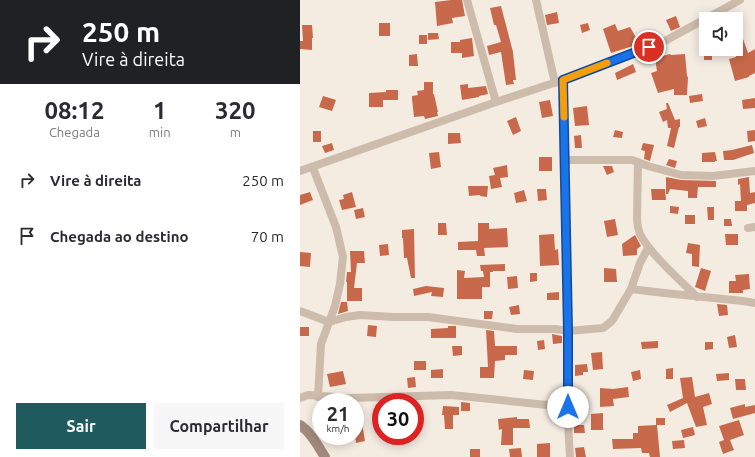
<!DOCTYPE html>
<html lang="pt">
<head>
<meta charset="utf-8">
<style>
  body { margin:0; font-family:Ubuntu,sans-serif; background:#f7f7f7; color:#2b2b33; height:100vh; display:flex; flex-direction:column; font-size:15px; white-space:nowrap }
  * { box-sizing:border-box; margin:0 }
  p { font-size:13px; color:#7c7c81 }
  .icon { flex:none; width:22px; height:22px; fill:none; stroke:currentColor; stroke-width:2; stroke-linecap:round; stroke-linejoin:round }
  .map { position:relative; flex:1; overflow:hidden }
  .sheet { display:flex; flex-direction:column; background:#fff; width:300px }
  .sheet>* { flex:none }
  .hud { background:#202124; color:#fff; overflow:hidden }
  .controls { position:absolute; left:399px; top:12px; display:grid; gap:8px }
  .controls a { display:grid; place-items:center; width:44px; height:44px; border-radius:0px; background:#fff; box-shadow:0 2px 10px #0003; font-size:20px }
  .speed { position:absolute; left:12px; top:393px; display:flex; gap:8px; font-size:20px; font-weight:700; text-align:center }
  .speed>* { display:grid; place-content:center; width:52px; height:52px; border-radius:50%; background:#fff; box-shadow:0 2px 10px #0003; line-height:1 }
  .speed small { font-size:10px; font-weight:400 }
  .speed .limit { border:6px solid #d22; background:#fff; color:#111 }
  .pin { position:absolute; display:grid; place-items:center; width:34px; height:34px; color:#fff; margin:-17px; border:2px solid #fff; border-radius:50%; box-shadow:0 1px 4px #0007 }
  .me { position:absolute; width:44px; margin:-22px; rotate:0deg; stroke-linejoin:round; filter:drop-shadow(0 0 3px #0008) }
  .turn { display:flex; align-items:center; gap:14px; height:84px; padding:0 16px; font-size:18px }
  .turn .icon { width:52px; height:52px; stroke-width:2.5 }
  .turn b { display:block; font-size:28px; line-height:34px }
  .eta { display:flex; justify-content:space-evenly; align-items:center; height:68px; text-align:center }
  .eta b { font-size:24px; font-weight:700; line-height:28px }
  .button { display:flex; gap:8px; margin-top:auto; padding:8px 16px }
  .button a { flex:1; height:46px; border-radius:0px; background:#1f5a5e; color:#fff; font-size:16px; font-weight:700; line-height:46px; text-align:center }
  .button a+a { background:#f7f7f7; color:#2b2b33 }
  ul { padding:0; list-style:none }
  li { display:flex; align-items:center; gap:12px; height:56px; padding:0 16px }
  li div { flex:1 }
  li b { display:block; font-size:15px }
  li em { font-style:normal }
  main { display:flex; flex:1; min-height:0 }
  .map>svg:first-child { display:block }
  .building { fill:#c8694b }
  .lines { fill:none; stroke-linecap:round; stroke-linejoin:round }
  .street { stroke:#cdbbac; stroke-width:8 }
  .secondary { stroke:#a18a7d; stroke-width:10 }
  .route-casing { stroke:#114b97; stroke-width:10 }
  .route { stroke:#1a73e8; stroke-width:7 }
  .slow { stroke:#f59e0b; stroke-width:7 }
</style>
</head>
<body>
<main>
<section class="sheet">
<div class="hud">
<div class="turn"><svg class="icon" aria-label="right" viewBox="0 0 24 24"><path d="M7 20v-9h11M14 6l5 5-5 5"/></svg><div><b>250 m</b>Vire à direita</div></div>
</div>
<div class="eta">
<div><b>08:12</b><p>Chegada</p></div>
<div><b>1</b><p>min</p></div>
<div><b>320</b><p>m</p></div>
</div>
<ul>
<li><svg class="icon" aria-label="right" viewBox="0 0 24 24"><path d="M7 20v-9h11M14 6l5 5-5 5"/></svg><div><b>Vire à direita</b></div><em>250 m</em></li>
<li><svg class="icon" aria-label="arrive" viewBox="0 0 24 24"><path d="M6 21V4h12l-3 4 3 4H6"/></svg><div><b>Chegada ao destino</b></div><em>70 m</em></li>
</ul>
<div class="button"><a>Sair</a><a>Compartilhar</a></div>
</section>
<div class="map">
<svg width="455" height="457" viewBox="0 0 455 457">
  <rect width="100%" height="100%" fill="#f4ebe1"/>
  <path class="building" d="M151,0H162L165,16L152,18L153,23L137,26L135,2Z
    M201,6L213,52L216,80H213L214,84L206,85L201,52L189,55L187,46L201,42L196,25H194L190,8Z
    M257,12L259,23L247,25L245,15Z
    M376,16L380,27L371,31L366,20Z
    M437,22L448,53L455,49V73L449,76V77L435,81L429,59L436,57Z
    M79,23H90V36H79Z
    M288,23L290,30L282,33L280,25Z
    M315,24L318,31L330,27L338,41L332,44L333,46L311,53L303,29Z
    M2,25H12L13,38H12V50L0,49V41H3Z
    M128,33H138L139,39L128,40Z
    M119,35H127V44H119Z
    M172,38L174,56L162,58V53H151V42H160V40Z
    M404,49H412V60H404Z
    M117,54L118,66H109V55Z
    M370,54L371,55L385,54L387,76L388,77L387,95H374V89L358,93L351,73L357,71L355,58Z
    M333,64L336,72L317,80L315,73Z
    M124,82H133V94H134L138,112H137L138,116L125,119L124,116L114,117L112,99V96L118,95L117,91L124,90Z
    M168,84V88L186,86L188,94L179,96V97L162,100L160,85Z
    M86,90H98V100H83V107H69V93L86,92Z
    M402,94L403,101L390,103L389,96Z
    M23,96L36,100L32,111L19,107Z
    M455,98V108L443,109L442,100Z
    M250,100L253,116L242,118L239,102Z
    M366,103H368L375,120L380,119V127H379L374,148L367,146L371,128H368L367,120L363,122L359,112L367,109Z
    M287,106L289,125L275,126L273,108Z
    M216,117L221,131L213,135L207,121Z
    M405,118L407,126L398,128L396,121Z
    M315,130L323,132L322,138L313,137Z
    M455,130V141L448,142L447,131Z
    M13,131H21V142H13Z
    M148,133H160L161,143L148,144Z
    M281,135L282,148H275L274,136Z
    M32,143L34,150L25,153L22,146Z
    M343,143L354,145L350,161L344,159L345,151L341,150Z
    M452,145L454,153L433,160H424L423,151L432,150Z
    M139,152L141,167L131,169L129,153Z
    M415,152L417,161H415V162H402V153Z
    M239,157H252V171H239Z
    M369,159L377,161L375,168L366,165Z
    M207,165L208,177L200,178L202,187L191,189L189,176L195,175L193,168Z
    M303,166H312L314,172L307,175Z
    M366,177L381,180L416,181V187H398L397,198H388V191L370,189L368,194H366Z
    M449,177L450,193L455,192V203L447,205V211H435V201H441L440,184L438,185V179Z
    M168,186H188L187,197L180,196V195L169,196Z
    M237,189H246L247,200L238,201Z
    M351,189H365L366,200H352Z
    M224,190L227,201L216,203L214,193Z
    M10,192L13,200L0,205V195Z
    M52,192L56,207L42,210L39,200L44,199L43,195Z
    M370,206L379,207L378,214L370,213Z
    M407,207H414V220H408Z
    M63,208L65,217L56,219L54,210Z
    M385,215H395V224H385Z
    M315,219L318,235L307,237L304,221Z
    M424,219H431L432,226H424Z
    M138,223H146L147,235H138Z
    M178,223H189V229L207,228L208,247L184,248L185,256H177L176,250H158V242L178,241Z
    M114,229L115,278H111L107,258H104L103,238H102V230Z
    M254,234L255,250L258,249L259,265L240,266L239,235Z
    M425,234H438V245H426Z
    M335,235L341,246L337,249V255L323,256L322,244Z
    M388,243L400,245L399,267L392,266V254L386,253Z
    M88,244L89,255L80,256L79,245Z
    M50,251H64L65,263H57L54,288H62V301H47V282H46L47,272H51Z
    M0,252L11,253L10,267L0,266Z
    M205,264V271H193V272H190V287H182V299H157V270L165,271L164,278L184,277L183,271H181L180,265Z
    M304,268L316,269L317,282H304Z
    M401,268L411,271L405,291L395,287Z
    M230,273H237V281L230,282Z
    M449,274L450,289L443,290V293H429V281H436L435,275Z
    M217,276L218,288L208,289L207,277Z
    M126,286L144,288L143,297L131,296L132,292L114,296L113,289Z
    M259,292V300H247V293Z
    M41,302H47L48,311L38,314Z
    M417,304L427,305L428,315L419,316Z
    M219,305L220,314L211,315L209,307Z
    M184,311H193L192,319H184Z
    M68,325L77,326L76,337L67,336Z
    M148,326H156V338H131V329L148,328Z
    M0,327H9V336H0Z
    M186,330L194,331L195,346H217V355H205V360L195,361L194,378H180V367H188Z
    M252,334L262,336V343L253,344Z
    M435,335L437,347L429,348L427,337Z
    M244,340L245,349L238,350L237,341Z
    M358,341V348L342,349L341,342Z
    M405,342H413V349L405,350Z
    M152,346H162V355L153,356Z
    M302,352L303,369L293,370L291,353Z
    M114,361H126V370H114Z
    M287,364L288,372H283V375L275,376V365Z
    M373,368V379H366V369Z
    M143,369V378H131V370Z
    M224,370L234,371L233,380L223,379Z
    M340,370L341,379L333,381L331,372Z
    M43,371L46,384L30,387L27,374Z
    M429,373V380L417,381L416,374Z
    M115,377L116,387L108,388L107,378Z
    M392,377L395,397L409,393L412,404L403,407L407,425L396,427L387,403L370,412L367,405L383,398L380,378Z
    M435,379H445L446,390H436Z
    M328,387L329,397L313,399L314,406L300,407V388L313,389Z
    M161,402L170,403V411H161Z
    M55,404L59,405L65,441L56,443L55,435Z
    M445,404V407L455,405V413L433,419L430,408Z
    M143,406L159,407V415H153V429H145L144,415H142Z
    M303,413V430H291V414Z
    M217,417V419H229L230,428H213V445H201L202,429L199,430L198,419Z
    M356,418H365V425H357L360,457H350L349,453H342L341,448L313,449L312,439H333V433H338V426L356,425Z
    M439,420L444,435L430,440L434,450L423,454L419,442L424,440L419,426Z
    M274,425H284L285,433H274Z
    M393,427L395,435L383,438L381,430Z
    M384,440L385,448L373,449L372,441Z
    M250,443V457H237V444Z
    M284,447L286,457H276L275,448Z
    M221,448L222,457H210L209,449Z
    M170,449H180V457H170Z"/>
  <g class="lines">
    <path class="street" d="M167,0L196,102
      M236,0L255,83
      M263,80L268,331L267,407L270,457
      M264,160H332L348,166L381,175L413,176L455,171
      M338,162L337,219C337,225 338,229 340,234C350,254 380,280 397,297
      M13,168L36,227L43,257L40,284L35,306L21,344L18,397
      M0,171L196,102L263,80L363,42L440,0
      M448,228L455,227
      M331,289L364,293L443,301L455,303
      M0,311L29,322L46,317L60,315L94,317H128L217,329H255L268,331L303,328L312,321L318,311L331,289L340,263L348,248
      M0,398L8,395L50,398L151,395L267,407"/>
    <path class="secondary" d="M0,425C11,432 18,446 25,457"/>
  </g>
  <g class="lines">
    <g class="route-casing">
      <path id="route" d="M268,407V331L263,80L349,47"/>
    </g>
    <use href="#route" class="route"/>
    <path class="slow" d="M264,117L263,80L307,63"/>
  </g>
</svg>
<div class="controls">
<a><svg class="icon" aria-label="sound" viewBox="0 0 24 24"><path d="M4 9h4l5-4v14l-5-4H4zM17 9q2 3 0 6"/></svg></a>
</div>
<div class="speed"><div>21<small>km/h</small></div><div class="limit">30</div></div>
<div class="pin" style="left:349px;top:47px;background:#d93025"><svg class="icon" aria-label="arrive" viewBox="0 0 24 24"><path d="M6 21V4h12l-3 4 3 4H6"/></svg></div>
<svg class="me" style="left:268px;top:407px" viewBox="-20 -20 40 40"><circle r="19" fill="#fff"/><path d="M0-13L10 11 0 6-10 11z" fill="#1a73e8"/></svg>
</div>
</main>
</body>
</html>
